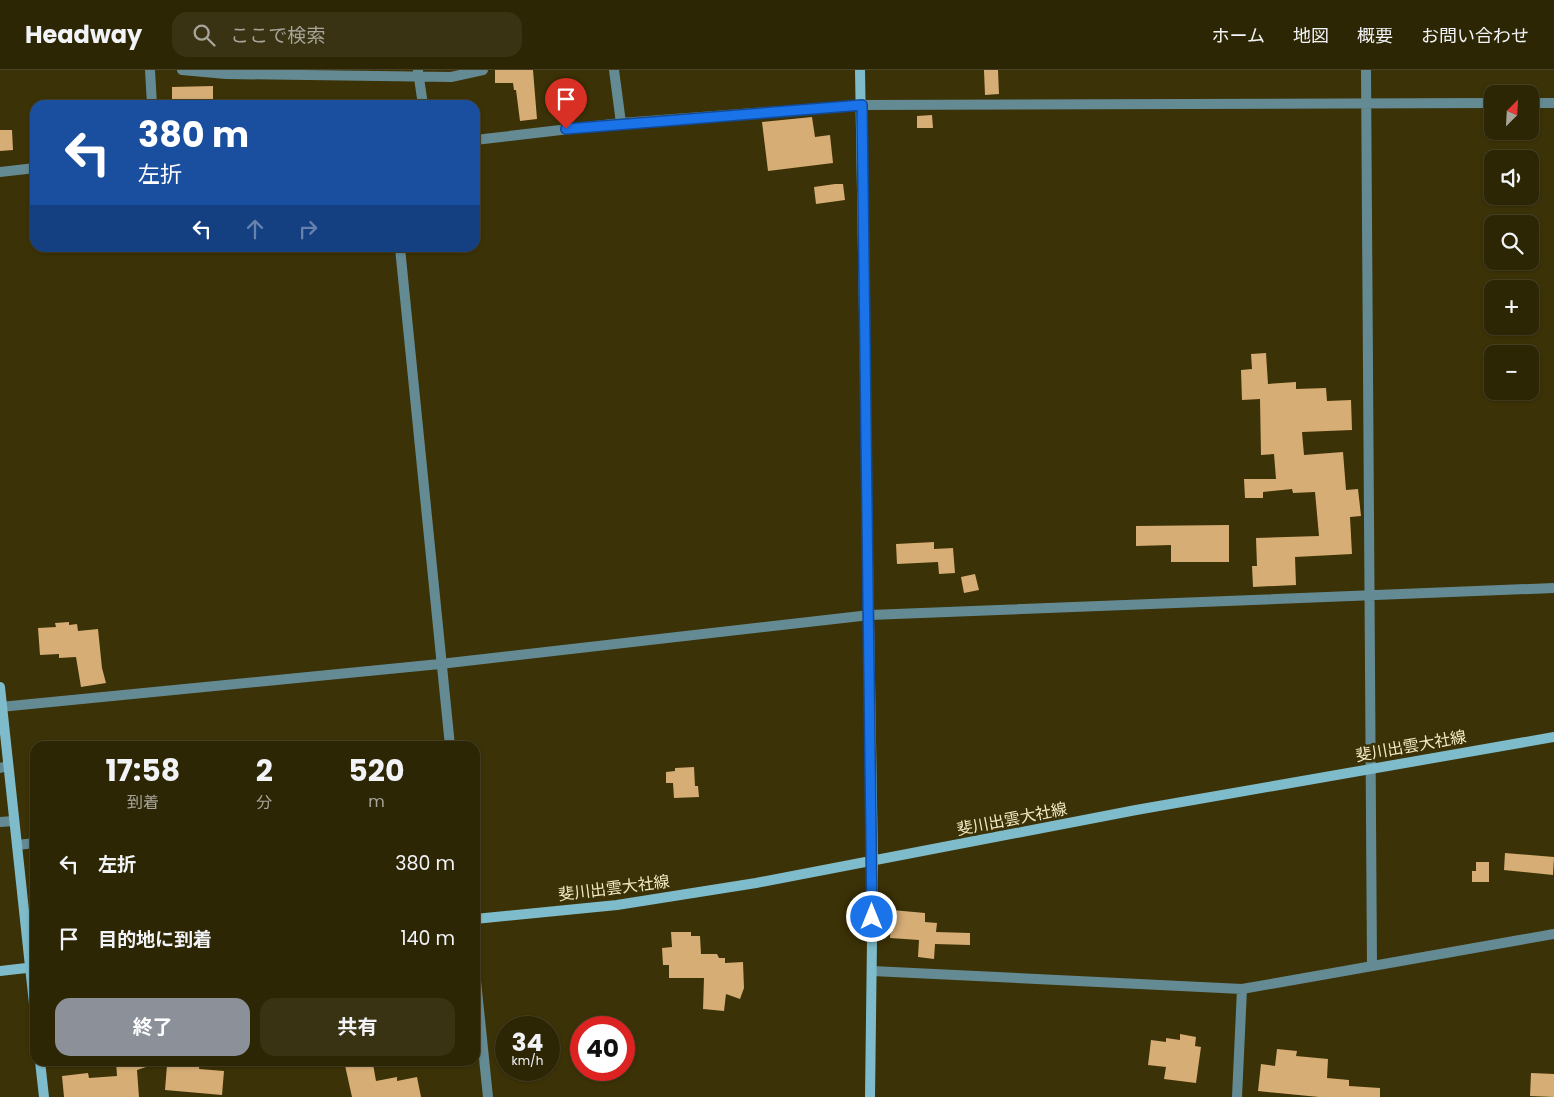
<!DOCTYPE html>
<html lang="ja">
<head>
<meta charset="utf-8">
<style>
  body { margin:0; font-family:Poppins,"Noto Sans JP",sans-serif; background:#393213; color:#f1f3f6; height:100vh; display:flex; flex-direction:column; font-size:19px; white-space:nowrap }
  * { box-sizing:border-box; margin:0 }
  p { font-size:16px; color:#a7a59a }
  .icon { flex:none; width:28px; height:28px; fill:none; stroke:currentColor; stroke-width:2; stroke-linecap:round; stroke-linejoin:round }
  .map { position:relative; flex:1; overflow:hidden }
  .panel { position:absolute; left:30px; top:671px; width:450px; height:325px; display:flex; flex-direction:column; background:#2d2605; border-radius:15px; box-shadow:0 1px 4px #0004,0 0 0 1px #484327 }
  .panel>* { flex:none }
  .top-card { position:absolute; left:30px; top:30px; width:450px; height:152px; border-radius:15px; box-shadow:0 1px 4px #0004,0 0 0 1px #484327; background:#1a4fa0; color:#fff; overflow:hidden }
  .needle { width:32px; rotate:24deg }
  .tools { position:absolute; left:1484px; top:15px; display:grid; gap:10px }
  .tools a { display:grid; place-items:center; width:55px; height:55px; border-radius:10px; background:#2d2605; box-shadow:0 1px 4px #0004,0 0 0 1px #484327; font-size:25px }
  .speed { position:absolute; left:495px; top:946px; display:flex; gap:10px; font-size:25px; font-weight:700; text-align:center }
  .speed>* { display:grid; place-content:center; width:65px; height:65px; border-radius:50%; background:#2d2605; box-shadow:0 1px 4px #0004,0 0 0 1px #484327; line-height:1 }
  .speed small { font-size:12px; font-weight:400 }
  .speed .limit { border:8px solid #d22; background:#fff; color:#111 }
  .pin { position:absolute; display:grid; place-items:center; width:42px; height:42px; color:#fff; margin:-51px -21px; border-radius:50% 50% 50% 0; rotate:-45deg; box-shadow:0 0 5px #0007 }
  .pin .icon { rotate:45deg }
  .me { position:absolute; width:55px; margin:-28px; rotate:0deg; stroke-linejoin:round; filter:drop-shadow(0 0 4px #0008) }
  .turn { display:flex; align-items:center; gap:18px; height:105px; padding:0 25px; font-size:22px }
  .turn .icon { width:65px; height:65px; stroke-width:2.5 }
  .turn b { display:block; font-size:35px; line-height:42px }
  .lanes { display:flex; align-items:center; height:48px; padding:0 25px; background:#0003; justify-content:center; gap:25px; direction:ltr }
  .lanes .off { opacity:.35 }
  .eta { display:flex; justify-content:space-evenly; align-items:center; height:85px; text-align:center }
  .eta b { font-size:30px; font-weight:700; line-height:35px }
  .cta { display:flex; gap:10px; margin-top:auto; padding:10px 25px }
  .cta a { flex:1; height:58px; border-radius:15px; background:#8c9099; color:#fff; font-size:20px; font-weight:700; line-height:58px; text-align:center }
  .cta a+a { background:#393213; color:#f1f3f6 }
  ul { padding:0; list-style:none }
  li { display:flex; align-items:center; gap:15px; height:75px; padding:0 25px }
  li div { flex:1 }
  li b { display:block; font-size:19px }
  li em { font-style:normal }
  header { display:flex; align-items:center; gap:30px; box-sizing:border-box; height:70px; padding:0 25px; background:#2d2605; border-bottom:1px solid #484327 }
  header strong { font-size:24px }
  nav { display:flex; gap:28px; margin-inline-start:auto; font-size:18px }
  .search { width:350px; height:45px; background:#393213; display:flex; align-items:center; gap:12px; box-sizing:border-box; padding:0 18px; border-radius:15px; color:#a7a59a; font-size:19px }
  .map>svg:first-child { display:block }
  .building { fill:#d6ad75 }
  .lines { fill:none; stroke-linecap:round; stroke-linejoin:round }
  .street { stroke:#648b94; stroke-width:10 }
  .secondary { stroke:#7ebccb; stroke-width:10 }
  .route-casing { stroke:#114b97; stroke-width:12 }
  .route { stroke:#1a73e8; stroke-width:9 }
  .labels { text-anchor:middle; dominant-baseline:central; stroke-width:5; stroke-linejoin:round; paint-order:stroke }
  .street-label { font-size:16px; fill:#f4eac5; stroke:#3c3207 }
</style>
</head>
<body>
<header>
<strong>Headway</strong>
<div class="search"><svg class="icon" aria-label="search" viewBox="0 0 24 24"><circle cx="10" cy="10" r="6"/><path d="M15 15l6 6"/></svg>ここで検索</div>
<nav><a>ホーム</a><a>地図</a><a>概要</a><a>お問い合わせ</a></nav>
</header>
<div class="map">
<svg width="1554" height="1027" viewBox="0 0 1554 1027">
  <rect width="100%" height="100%" fill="#3c3207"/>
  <path class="building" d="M495,0H533L537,49L520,51L516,20H514L513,13H495Z
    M984,0H998L999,24L985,25Z
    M213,16V35H172V17Z
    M932,45L933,58H917V46Z
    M812,47L815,67L830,65L833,93L768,101L762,52Z
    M0,60H12L13,80L0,81Z
    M835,114H843L845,130L816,134L814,117Z
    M1266,283L1268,314L1296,312V319L1326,318L1327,331L1351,330L1352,360L1302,362L1304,385L1343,382L1346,420L1358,419L1361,446L1350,447L1352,484L1295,487L1296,515L1253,517L1252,496H1257L1256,468L1319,466L1315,422L1293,423L1292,419L1263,422V428H1245L1244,409H1276L1274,384L1261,385L1260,329L1242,330L1241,300L1252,299L1251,284Z
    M1229,455V492H1171V475L1136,476V456Z
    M934,472V479L953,478L955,503L939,504L938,492L897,494L896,474Z
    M975,504L979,520L964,523L961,507Z
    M69,552V555L77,554L78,561L98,559L102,598L106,613L81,617L76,587L59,588V584L40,585L38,558L56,557L55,553Z
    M694,697L695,716H698L699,727L674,728L673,713H666V702L675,701V698Z
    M1505,783L1554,787L1553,805L1504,800Z
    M1476,792H1489V812H1472V801H1476Z
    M892,840L925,843V852L937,853L936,862L970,863V875L935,874L934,889L918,887L919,870L890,868Z
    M671,862H691V866H700L701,884H717L719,888H725V893L743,892L744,918L740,929L726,924L724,941L703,939L704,908H669V895H663L662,878L672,877Z
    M1180,964L1196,967L1195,976L1201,977L1196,1013L1164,1009L1166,997L1148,995L1151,970L1166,972V968L1180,970Z
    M1277,979L1297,981L1296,986L1328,989L1327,1008L1349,1010V1016L1380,1018V1027H1319L1258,1021L1261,994L1275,996Z
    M116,991L158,993L137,1000L139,1027H64L62,1006L88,1003L89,1008L117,1006Z
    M177,991H200L199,999L224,1001L222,1025L165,1020L167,995L177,996Z
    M344,991H367L368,995L373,994L376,1011L397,1007V1011L417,1007L421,1027H352Z
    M1531,1003L1554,1004V1027L1530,1026Z"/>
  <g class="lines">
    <path class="street" d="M150,0L152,35
      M182,0L226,4L451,7L483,0
      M614,0L621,53
      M1366,0L1372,896
      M418,1L423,35
      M1530,33H1554
      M475,70L621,53L862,35L1492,33
      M0,102L35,98
      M400,178L450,676
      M0,637L440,594L870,545L1554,518
      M0,698L8,696
      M0,752L14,751
      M17,775L35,773
      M475,901L488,1027
      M872,901L1242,919L1554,864
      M1237,1027L1242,919"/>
    <path class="secondary" d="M860,0L873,792L870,1027
      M0,617L35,943
      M475,849L617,835L756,813L1136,740L1554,667
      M0,901L35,897
      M40,991L44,1027"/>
  </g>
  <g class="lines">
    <g class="route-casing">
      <path id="route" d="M566,59L862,35L872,847"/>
    </g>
    <use href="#route" class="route"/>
  </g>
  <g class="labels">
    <g class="street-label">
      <text transform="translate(1411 676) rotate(-10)">斐川出雲大社線</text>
      <text transform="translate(1012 749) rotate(-11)">斐川出雲大社線</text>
      <text transform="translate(614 818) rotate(-7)">斐川出雲大社線</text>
    </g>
  </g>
</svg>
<div class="tools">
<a><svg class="needle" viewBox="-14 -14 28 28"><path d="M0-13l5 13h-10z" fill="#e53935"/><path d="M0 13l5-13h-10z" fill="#a7a59a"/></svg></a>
<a><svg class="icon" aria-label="sound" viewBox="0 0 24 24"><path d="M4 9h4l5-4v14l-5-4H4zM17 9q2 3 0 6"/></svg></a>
<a><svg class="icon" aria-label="search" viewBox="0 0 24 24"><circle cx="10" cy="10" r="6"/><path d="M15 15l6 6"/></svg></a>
<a>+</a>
<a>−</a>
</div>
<div class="speed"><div>34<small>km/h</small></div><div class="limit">40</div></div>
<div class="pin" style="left:566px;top:59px;background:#d93025"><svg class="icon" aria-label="arrive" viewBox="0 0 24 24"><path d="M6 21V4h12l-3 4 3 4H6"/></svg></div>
<svg class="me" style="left:872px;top:847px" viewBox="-20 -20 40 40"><circle r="17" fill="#1a73e8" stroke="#fff" stroke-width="3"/><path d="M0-11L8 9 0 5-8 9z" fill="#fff"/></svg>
<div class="top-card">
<div class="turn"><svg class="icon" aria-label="left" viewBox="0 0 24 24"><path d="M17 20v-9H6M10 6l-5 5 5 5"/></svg><div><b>380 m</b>左折</div></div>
<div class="lanes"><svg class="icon" aria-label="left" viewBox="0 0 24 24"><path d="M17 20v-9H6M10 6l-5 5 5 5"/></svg><svg class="icon off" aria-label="ahead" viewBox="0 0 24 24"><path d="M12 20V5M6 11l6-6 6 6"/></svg><svg class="icon off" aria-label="right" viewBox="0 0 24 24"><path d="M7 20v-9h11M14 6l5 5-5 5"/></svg></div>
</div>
<section class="panel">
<div class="eta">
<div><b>17:58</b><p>到着</p></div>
<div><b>2</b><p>分</p></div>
<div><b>520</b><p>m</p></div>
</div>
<ul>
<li><svg class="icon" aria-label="left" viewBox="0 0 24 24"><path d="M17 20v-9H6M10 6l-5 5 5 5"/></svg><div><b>左折</b></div><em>380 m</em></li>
<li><svg class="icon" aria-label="arrive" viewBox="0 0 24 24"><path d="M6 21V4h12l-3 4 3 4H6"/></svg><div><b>目的地に到着</b></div><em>140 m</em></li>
</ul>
<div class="cta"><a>終了</a><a>共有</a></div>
</section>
</div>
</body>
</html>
